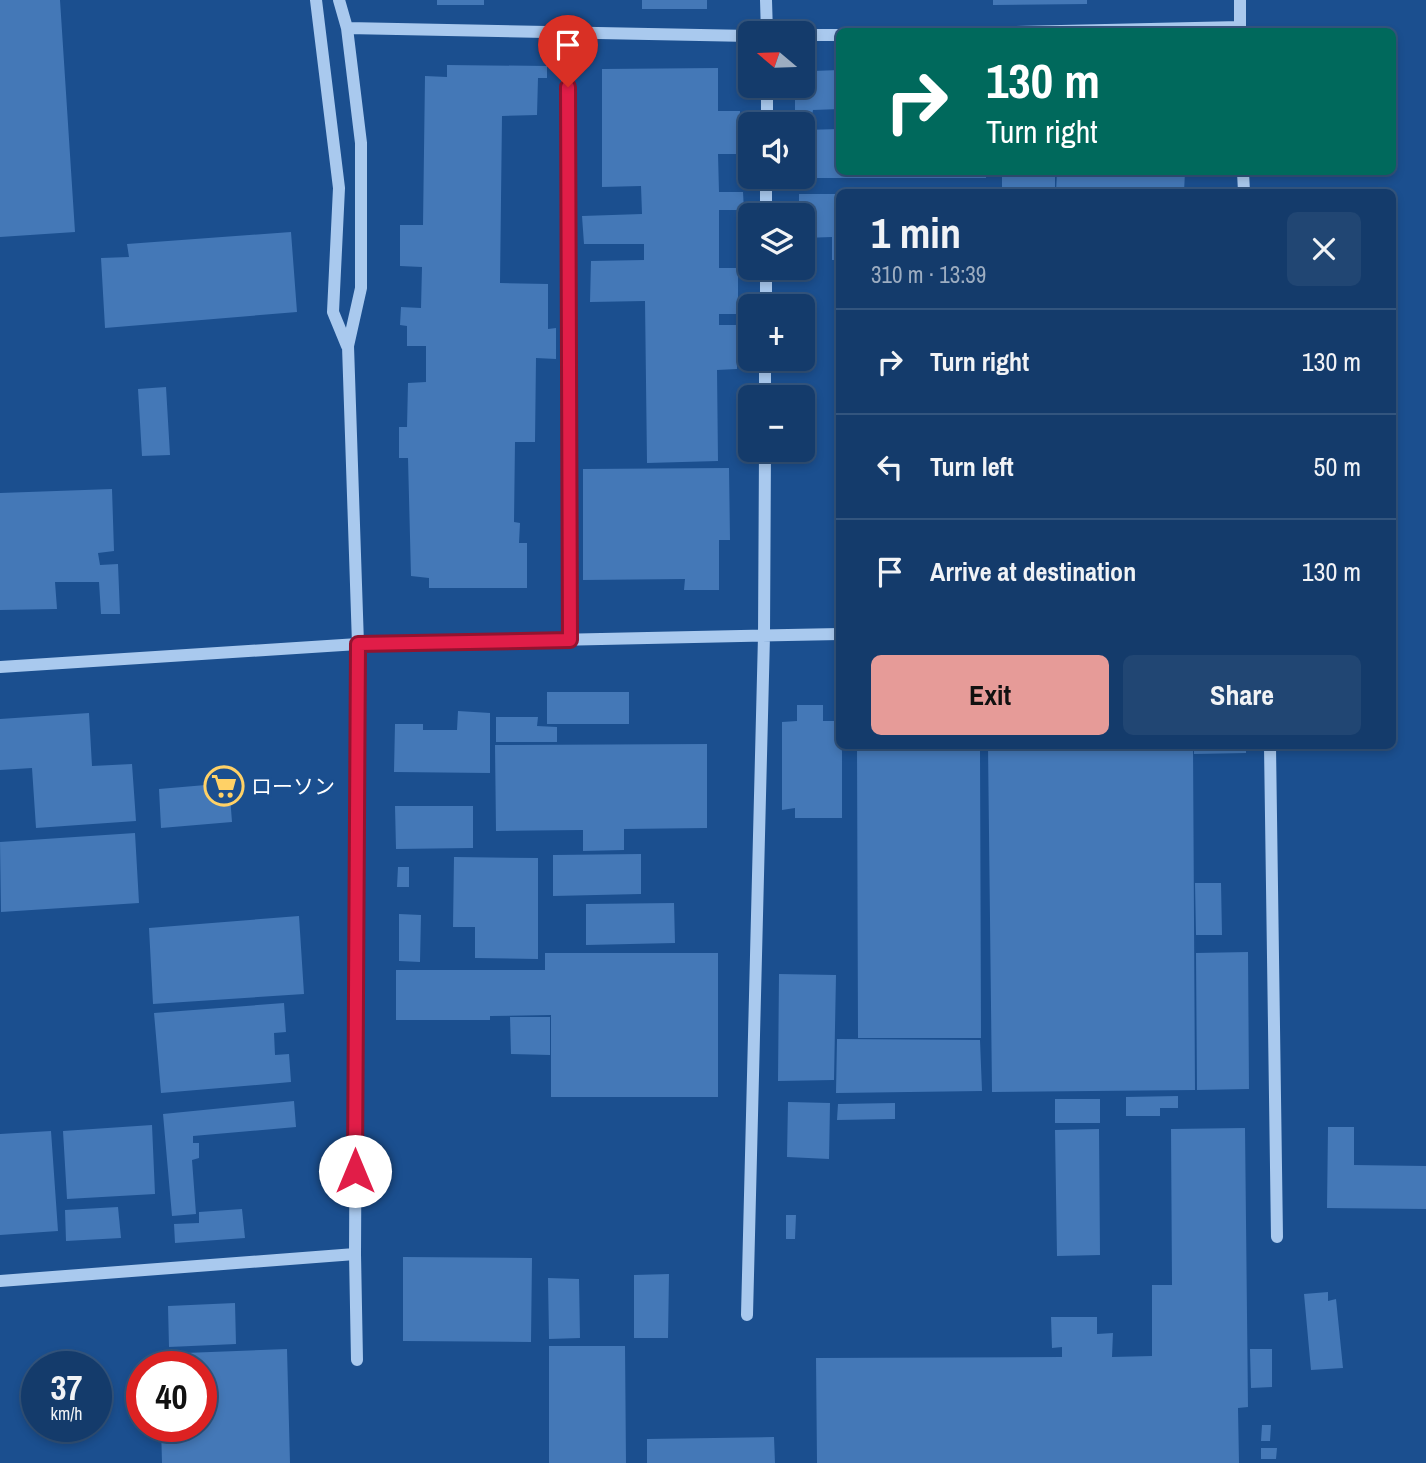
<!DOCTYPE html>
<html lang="en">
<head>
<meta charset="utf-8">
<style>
  body { margin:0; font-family:"Archivo Narrow","Noto Sans JP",sans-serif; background:#214673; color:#f1f3f6; height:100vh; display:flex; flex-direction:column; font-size:26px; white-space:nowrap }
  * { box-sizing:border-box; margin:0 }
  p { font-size:23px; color:#9dadc1 }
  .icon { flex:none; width:38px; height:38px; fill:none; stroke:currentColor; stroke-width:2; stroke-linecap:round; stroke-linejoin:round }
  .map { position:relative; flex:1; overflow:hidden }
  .sheet { position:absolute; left:836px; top:189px; width:560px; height:560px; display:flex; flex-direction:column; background:#143b6b; border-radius:10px; box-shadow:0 4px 10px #0003,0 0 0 2px #33557e }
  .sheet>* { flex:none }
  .banner { position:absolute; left:836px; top:28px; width:560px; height:147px; border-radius:10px; box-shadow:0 4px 10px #0003,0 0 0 2px #33557e; background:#00695c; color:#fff; overflow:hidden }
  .needle { width:46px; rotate:289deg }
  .controls { position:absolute; left:738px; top:21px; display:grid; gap:14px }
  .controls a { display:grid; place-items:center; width:77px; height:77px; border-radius:10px; background:#143b6b; box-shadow:0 4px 10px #0003,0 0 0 2px #33557e; font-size:35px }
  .speed { position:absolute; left:21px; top:1351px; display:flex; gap:14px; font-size:35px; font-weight:700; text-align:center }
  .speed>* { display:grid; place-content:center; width:91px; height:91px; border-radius:50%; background:#143b6b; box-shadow:0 4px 10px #0003,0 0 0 2px #33557e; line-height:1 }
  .speed small { font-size:18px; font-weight:400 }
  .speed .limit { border:10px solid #d22; background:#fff; color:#111 }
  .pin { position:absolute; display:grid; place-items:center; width:60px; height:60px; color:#fff; margin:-72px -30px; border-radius:50% 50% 50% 0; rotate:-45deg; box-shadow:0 0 7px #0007 }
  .pin .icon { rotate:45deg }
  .me { position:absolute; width:77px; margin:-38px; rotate:0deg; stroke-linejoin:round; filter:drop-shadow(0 0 5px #0008) }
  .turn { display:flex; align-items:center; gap:24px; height:147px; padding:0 35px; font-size:32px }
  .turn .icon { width:91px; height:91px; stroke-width:2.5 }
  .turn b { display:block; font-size:49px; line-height:60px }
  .round { display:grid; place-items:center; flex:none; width:74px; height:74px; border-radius:10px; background:#214673 }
  .summary { display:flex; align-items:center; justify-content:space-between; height:119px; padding:0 35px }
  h1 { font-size:42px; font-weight:700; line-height:52px }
  .action { display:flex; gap:14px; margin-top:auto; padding:14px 35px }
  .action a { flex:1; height:80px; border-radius:10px; background:#e69b98; color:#111; font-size:28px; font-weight:700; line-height:80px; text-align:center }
  .action a+a { background:#214673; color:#f1f3f6 }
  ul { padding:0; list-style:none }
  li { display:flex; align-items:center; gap:21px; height:105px; padding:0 35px; border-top:2px solid #33557e }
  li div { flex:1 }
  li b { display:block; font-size:26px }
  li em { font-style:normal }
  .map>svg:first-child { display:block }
  .building { fill:#4478b7 }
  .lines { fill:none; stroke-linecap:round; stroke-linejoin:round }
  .minor { stroke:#a9c9ee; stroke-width:12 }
  .route-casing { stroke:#92132f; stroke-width:18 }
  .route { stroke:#e11d48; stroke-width:12 }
  .labels { text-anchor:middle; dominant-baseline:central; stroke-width:5; stroke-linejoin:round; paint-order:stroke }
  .poi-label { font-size:21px; fill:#fff; stroke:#1b4f8f; text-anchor:start }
</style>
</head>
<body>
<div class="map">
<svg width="1426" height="1463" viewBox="0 0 1426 1463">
  <rect width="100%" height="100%" fill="#1b4f8f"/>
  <path class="building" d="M0,0H60L75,232L0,237Z
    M437,0H484V5H437Z
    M642,0H707V9H642Z
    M993,0H1087V4L993,5Z
    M447,65L547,66V78H538L537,115L502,116L500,283L548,284V329L556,328V359L536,358L535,442H515L514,522L520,523L519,543H527V588H429V578L411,576L408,458H399V427H407L408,383L426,382V346H407V326L400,325L401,307L421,308L422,267L400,266V225H423L425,76L447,77Z
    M718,68V111H740L739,154H718L719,192H743L744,210H719V268H738V314H719V325H737V369L717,370L718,461L647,463L645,301L590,302L591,261L644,260V244H584L582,216L642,214L641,186L602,187V69Z
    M840,70V109L813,110L812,115L795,116V90L812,89V71Z
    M840,129V172H986V178H803V130Z
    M1002,172H1055V192H1002Z
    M1057,172H1185L1184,192H1056Z
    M799,194H840V260H832V237L803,238V215H799Z
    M291,232L297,312L105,328L101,258L129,257L127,244Z
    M166,387L170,455L142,456L138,389Z
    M729,468L730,540H719V590H684L685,579L583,580V469Z
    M112,489L114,551L98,553L100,565L118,564L120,614H101L99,582H55L57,609L0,610V493Z
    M547,692H629V724H547Z
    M797,705H823V721H840V746H842V818H795V808L782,810V722L797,721Z
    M458,711L490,713V773L394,772L395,724H423V730H457Z
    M89,713L92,766L132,764L136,821L36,828L32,768L0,770V719Z
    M496,717H538L537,726L557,727V742H496Z
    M707,744V828L624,829V850L583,851V830L496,831L495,745Z
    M857,746H980L981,1038H858Z
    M988,746H1193L1195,1090L992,1092Z
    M1194,746H1246V753L1194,754Z
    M229,783L232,822L161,828L159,789Z
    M395,806H473V848L396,849Z
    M135,833L139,903L1,912L0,842Z
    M641,854V894L553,896V855Z
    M454,857L538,858V959L475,958V927H453Z
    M398,867H409V887H397Z
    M1195,883H1221L1222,935H1196Z
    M674,903L675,943L586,945V904Z
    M399,914L421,915L420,962L399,961Z
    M299,916L304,994L153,1004L149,928Z
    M1248,952L1249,1089L1197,1090L1196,953Z
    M545,953H718V1097H551V1015L490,1016V1020H396V970H545Z
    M779,974L836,975L834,1080L778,1081Z
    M284,1003L286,1032L274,1033L275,1055L289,1054L291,1082L161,1093L154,1013Z
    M510,1017H550V1055L511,1054Z
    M837,1039L980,1040L982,1091L836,1093Z
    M1178,1096V1108H1160V1116H1126V1097Z
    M1055,1099H1100V1123H1055Z
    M294,1101L296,1127L193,1136V1143H199V1158L192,1160L196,1214L172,1216L163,1114Z
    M788,1102L830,1103L829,1159L787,1157Z
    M895,1103V1119L837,1120L838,1104Z
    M152,1125L155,1194L67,1199L63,1131Z
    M1328,1127H1354V1165L1426,1166V1209L1327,1208Z
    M1245,1128L1248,1407L1238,1408L1239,1463H817L816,1358L1062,1357V1347L1052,1348L1051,1317H1097V1334L1113,1333L1112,1357L1152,1356V1285H1172L1171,1129Z
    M1099,1129L1100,1255L1057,1256L1055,1130Z
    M51,1131L58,1231L0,1235V1134Z
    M118,1207L121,1238L66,1241L65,1210Z
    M242,1209L245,1238L175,1243L174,1224L199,1223V1212Z
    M786,1215H796L795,1239H786Z
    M403,1257L532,1258L531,1342L403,1341Z
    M669,1274L668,1338H634V1275Z
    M548,1278L579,1279L580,1338L549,1339Z
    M1328,1292V1301L1336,1299L1343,1368L1311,1370L1304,1294Z
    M235,1303L236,1344L169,1347L168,1306Z
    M549,1346H625L626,1463H549Z
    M287,1349L290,1463H162L161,1426H201V1367H160L159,1354Z
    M1250,1349H1272V1387L1251,1388Z
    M1262,1425H1271L1270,1441H1261Z
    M774,1437L775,1463H647V1439Z
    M1261,1448H1277L1276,1459H1261Z"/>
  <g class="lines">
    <path class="minor" d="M316,0L339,188L333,312L347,346
      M339,0L347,28L361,143V288L348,346L358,644L355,1254L357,1360
      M766,0L767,33
      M1240,0V32
      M347,28L751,36
      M567,32L570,640
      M1015,32L1240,27
      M803,35H840
      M767,124V86
      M1243,172L1244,192
      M766,215V177
      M766,306V268
      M765,397V359
      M0,667L358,644L840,634
      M1270,746L1277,1237
      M0,1281L355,1254
      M747,1315L764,636L765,450"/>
  </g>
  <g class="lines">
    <g class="route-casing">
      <path id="route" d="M355,1171L358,644L570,640L568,87"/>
    </g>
    <use href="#route" class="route"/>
  </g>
  <defs>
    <g id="supermarket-ring" transform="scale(2.0125)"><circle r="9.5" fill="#1b4f8f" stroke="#ffd166" stroke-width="1.5"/><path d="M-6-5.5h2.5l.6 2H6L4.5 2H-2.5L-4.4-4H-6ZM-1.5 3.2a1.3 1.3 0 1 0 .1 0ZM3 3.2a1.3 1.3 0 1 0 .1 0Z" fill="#ffd166"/></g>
  </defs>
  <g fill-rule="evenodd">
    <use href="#supermarket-ring" x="224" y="786"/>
  </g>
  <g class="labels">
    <g class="poi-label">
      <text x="251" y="786">ローソン</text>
    </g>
  </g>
</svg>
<div class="controls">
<a><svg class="needle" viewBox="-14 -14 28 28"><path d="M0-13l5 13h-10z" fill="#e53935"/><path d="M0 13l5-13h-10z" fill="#9dadc1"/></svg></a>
<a><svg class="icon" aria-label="sound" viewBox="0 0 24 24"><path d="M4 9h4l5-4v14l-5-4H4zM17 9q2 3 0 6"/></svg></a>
<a><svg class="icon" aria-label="layers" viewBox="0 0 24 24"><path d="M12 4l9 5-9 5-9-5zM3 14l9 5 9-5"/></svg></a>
<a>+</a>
<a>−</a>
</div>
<div class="speed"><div>37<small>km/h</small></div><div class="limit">40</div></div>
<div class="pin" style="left:568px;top:87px;background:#d93025"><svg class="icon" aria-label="arrive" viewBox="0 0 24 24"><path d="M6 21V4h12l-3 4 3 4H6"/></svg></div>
<svg class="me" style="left:355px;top:1171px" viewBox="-20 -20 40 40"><circle r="19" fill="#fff"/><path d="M0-13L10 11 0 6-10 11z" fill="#e11d48"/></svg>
<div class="banner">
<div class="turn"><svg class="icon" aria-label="right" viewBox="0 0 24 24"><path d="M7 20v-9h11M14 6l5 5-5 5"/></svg><div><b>130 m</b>Turn right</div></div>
</div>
<section class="sheet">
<div class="summary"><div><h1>1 min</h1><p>310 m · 13:39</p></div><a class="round"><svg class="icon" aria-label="close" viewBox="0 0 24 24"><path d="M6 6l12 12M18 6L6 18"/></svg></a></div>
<ul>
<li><svg class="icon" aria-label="right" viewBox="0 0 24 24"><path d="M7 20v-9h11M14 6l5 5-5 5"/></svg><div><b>Turn right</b></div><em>130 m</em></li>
<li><svg class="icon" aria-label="left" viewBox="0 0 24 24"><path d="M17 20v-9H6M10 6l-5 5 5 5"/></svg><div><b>Turn left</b></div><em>50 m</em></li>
<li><svg class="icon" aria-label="arrive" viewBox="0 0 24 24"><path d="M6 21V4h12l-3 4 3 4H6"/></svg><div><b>Arrive at destination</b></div><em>130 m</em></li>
</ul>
<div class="action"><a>Exit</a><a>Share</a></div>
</section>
</div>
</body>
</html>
